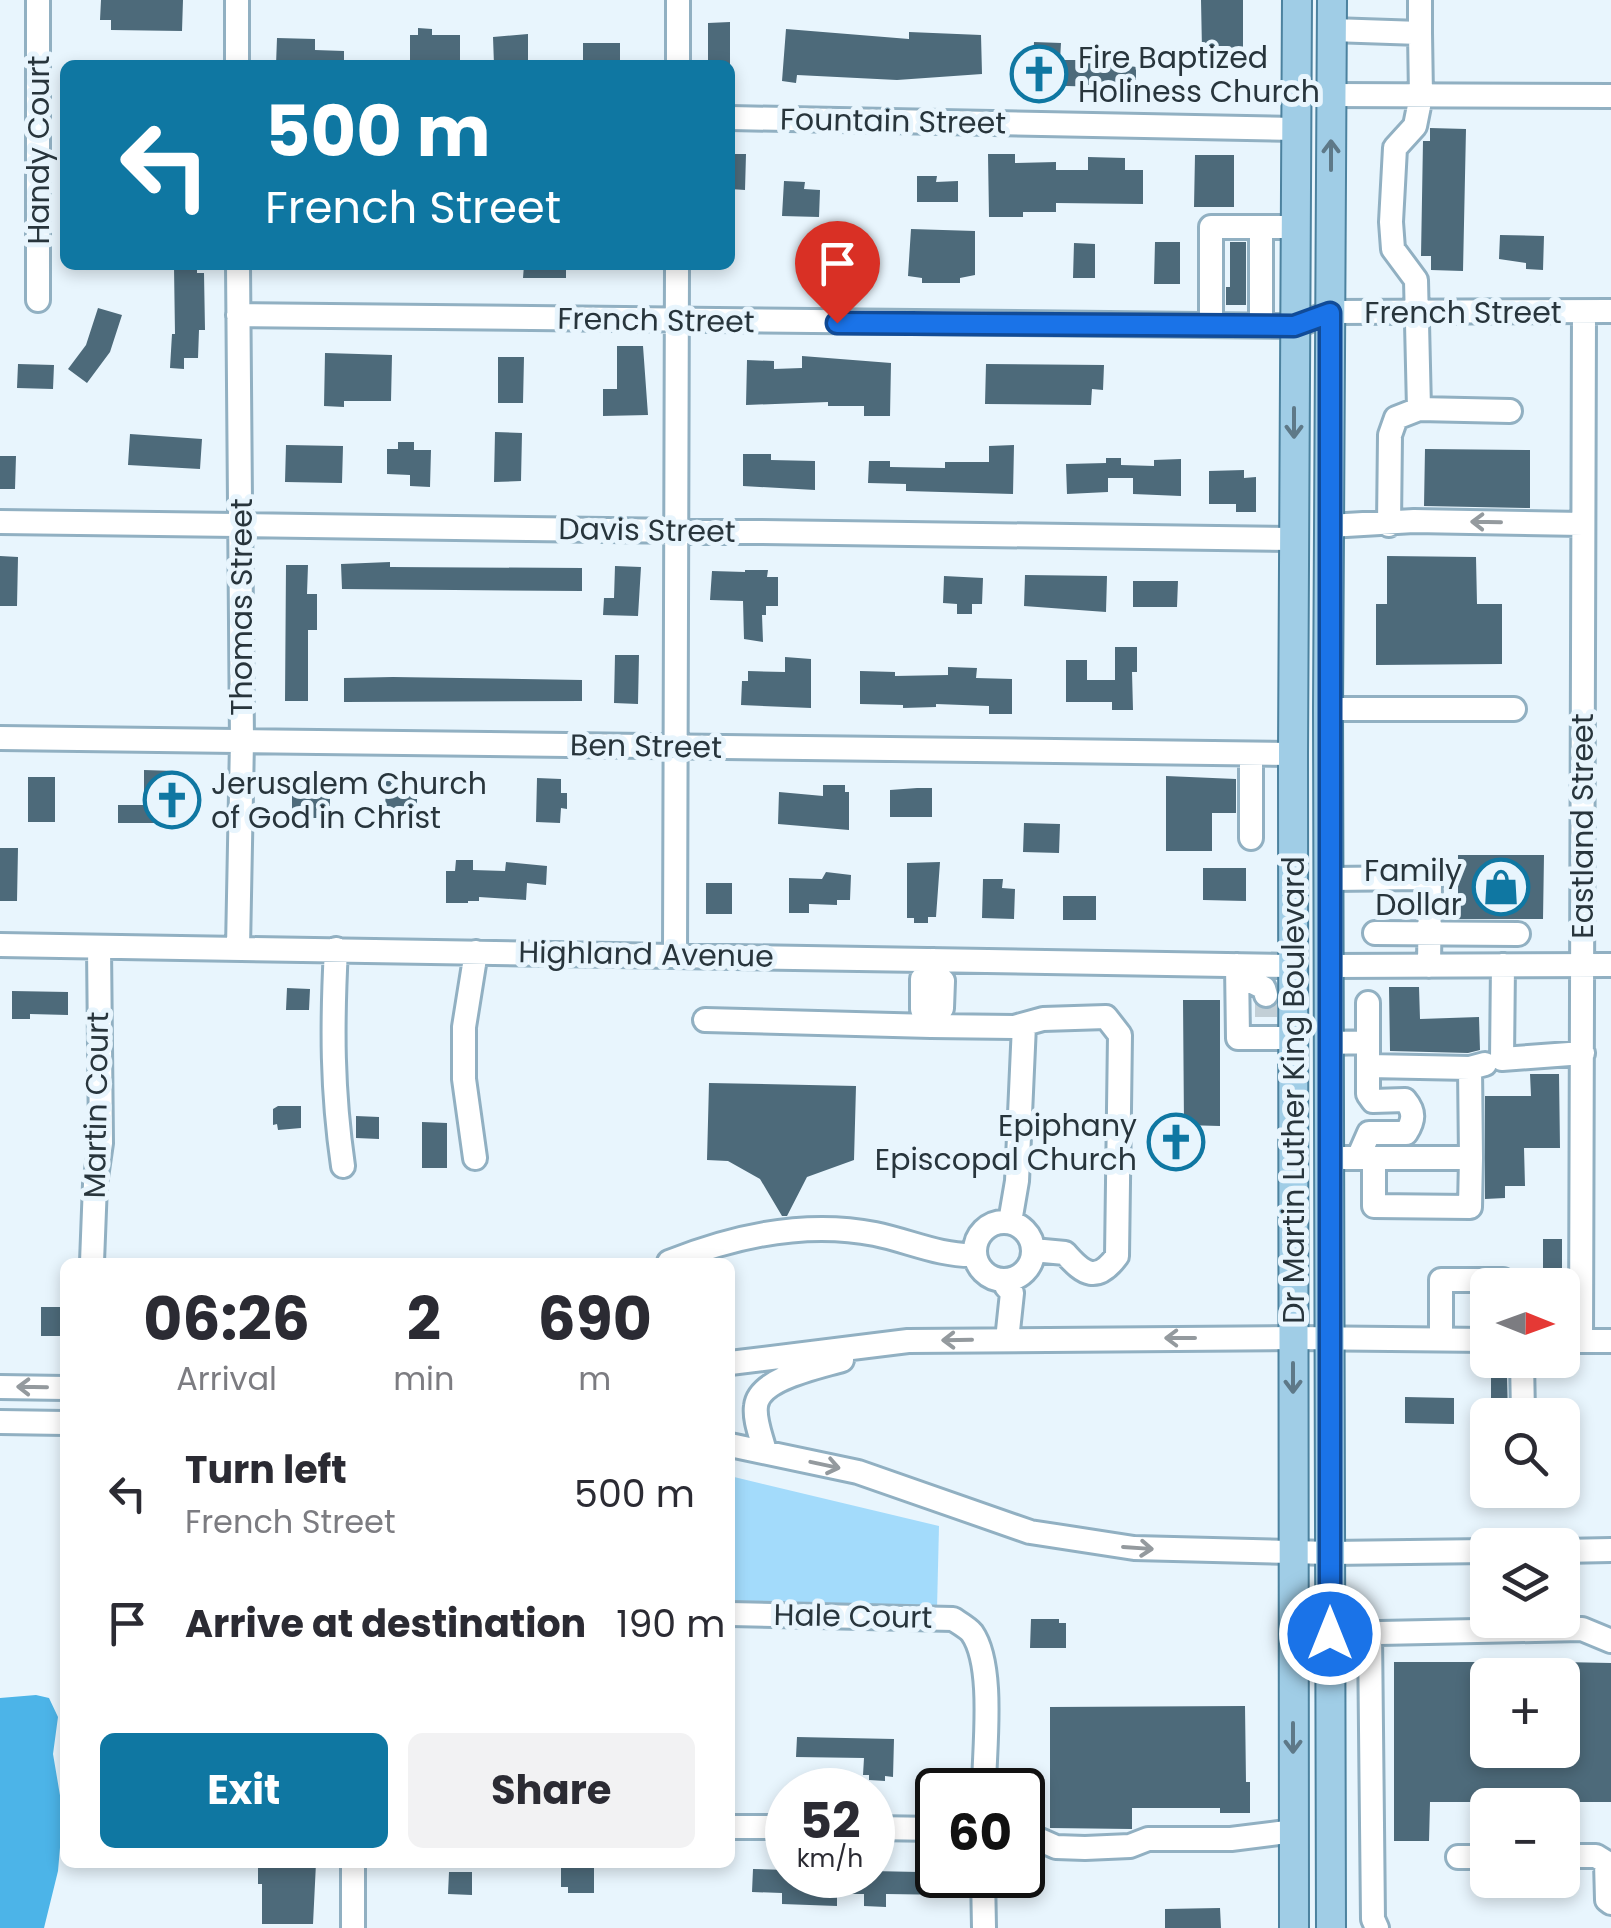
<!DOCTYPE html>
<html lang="en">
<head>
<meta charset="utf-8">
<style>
  body { margin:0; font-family:Poppins,sans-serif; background:#f2f2f3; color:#2b2b33; height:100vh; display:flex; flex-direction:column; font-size:38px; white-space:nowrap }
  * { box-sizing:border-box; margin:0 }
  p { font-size:32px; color:#7c7c81 }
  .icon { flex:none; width:55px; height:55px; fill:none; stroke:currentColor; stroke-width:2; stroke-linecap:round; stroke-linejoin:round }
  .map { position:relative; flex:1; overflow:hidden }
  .details { position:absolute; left:60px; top:1258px; width:675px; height:610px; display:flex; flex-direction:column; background:#fff; border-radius:15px; box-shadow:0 5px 15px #0003 }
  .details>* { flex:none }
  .hud { position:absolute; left:60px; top:60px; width:675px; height:210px; border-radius:15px; box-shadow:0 5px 15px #0003; background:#0f77a2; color:#fff; overflow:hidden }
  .needle { width:65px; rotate:91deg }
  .tools { position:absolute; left:1470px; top:1268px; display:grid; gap:20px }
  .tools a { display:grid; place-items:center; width:110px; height:110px; border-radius:15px; background:#fff; box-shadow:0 5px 15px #0003; font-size:50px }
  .speed { position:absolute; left:765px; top:1768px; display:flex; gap:20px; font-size:50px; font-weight:700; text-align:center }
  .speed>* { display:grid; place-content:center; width:130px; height:130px; border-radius:50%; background:#fff; box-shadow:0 5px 15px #0003; line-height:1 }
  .speed small { font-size:25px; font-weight:400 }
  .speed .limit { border:5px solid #111; border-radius:15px; background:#fff; color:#111 }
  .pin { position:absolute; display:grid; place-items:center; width:85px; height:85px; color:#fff; margin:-102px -42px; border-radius:50% 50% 50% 0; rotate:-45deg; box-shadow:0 0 10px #0007 }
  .pin .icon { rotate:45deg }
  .me { position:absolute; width:110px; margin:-55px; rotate:0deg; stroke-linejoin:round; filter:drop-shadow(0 0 8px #0008) }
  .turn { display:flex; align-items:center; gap:35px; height:210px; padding:0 40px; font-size:45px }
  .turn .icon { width:130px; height:130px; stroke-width:2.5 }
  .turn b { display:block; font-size:70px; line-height:85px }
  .eta { display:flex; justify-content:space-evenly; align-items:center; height:170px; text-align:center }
  .eta b { font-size:60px; font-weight:700; line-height:70px }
  .action { display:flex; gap:20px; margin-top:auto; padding:20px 40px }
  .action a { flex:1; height:115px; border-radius:15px; background:#0f77a2; color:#fff; font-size:40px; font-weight:700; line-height:115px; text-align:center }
  .action a+a { background:#f2f2f3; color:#2b2b33 }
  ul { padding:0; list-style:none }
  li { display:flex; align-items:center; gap:30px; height:130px; padding:0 40px }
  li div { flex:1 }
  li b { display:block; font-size:38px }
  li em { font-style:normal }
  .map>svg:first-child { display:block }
  .green { fill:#a3dbfb }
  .water { fill:#4cb4e8 }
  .building { fill:#4d6a7a }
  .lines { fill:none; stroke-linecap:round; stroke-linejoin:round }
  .minor-tunnel { stroke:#c2cfd6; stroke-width:22; stroke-dasharray:22 11; stroke-linecap:butt }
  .minor-casing { stroke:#91b0c2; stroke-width:28 }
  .major-casing { stroke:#4c829f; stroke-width:32 }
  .minor { stroke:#fff; stroke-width:22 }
  .major { stroke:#a0cde6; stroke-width:28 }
  .oneway { stroke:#5e7988 }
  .oneway2 { stroke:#949a9e }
  .route-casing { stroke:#114b97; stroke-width:25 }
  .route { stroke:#1a73e8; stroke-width:18 }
  .labels { text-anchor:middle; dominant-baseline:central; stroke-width:10; stroke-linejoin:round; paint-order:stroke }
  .poi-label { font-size:30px; fill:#28353c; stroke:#e8f5fd; text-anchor:start }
  .street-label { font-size:30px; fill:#28353c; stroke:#e8f5fd }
</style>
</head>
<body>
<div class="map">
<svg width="1611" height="1928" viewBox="0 0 1611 1928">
  <rect width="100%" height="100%" fill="#e8f5fd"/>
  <path class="green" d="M730,1476L939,1526L937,1609L730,1607Z"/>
  <path class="water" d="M36,1695L49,1698L58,1717L53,1754L63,1813L58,1871L44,1928H0V1698Z"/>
  <path class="building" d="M101,0H183L182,31L111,30V20H100Z
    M1201,0H1243V50H1202Z
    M730,22V65H708V23Z
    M418,28L432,29V35H460V65H410V35H418Z
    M786,29L909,39V32L981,35L982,74L897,80L797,75L796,83L782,81Z
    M528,34V65H494L493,37Z
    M277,38L315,39V50L344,51V65H276Z
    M1034,42L1061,43L1060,60H1130V66L1136,67V88L1032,85Z
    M583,43H620V65L583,63Z
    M1430,128L1466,129L1463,271L1431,270V256H1421L1423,141H1430Z
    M730,154H746L745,190L730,189Z
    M988,154H1015V163L1056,162V170H1088V157L1125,158V170H1143V204L1056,203V212H1023V217H989Z
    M1195,155H1234V207H1194Z
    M917,176H937L936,182L958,181V202H917Z
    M784,181L805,182L804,189L820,190L819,217L782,216Z
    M911,229L975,231V275L960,278V283H922V278L908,276Z
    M1500,235L1544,236L1543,270L1526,269V263L1499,259Z
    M1155,242H1180V284H1154Z
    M1230,242H1246V305H1226V287H1230Z
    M1074,243L1095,244V278H1073Z
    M524,265H566V278H523Z
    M174,267H197V273H204L205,330H199L198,358H184V369L170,368L172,334H175Z
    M98,308L122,315L110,352L87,383L68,369L86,345Z
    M617,346H643L648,415L603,416V389H617Z
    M325,353L392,355L391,401H344V407L324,406Z
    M802,356L891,363L890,416H864V406H828V402L746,405L747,360L774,361V369L802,368Z
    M498,357H524L523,403H498Z
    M18,364L54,365L53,389L17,388Z
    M986,364L1104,365L1103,390L1092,389L1091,405L985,404Z
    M495,432L522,433L521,481L494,482Z
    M130,434L202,439L200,469L128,465Z
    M398,442H414V450H431L430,487L410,486V475L387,474V449H398Z
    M286,445L343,446L342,483L285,482Z
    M1014,445L1013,494L906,491V484L868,483L869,461H890V467L945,468V462H989V446Z
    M1425,449L1530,450V508L1424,506Z
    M743,454H771V460L815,461V490L743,486Z
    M0,456H16L15,489H0Z
    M1106,458H1121V465L1154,466V460L1181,459V496L1133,494V478H1108V492L1067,494L1066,464L1106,463Z
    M1244,470V478L1256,477V512H1236V504H1209V471Z
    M0,556L18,557L17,606H0Z
    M1387,556L1476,557L1477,604H1502V664L1376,665V604H1387Z
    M390,562V567L582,568V591L342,589L341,564Z
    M286,565H308L307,594H317V630H308V701H285Z
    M615,566L641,567L638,616L603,615L604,598H614Z
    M745,570H768L767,577H778V606H766V615H762L763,642L744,639L743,601L710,600L712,571L745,572Z
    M1025,575L1107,576L1106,612L1024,606Z
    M944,576L983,578L982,604H972V614H957V604L943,603Z
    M1133,581H1178L1177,607H1133Z
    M1115,647H1137V672H1132L1133,710H1112V702H1066V660H1087V680H1115Z
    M615,655H639L638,704L614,703Z
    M785,657L811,659V708L741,705L742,681H748V671L785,672Z
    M948,667L977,668L976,678L1012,679V714H989V706L936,704V707L903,708V705L860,704V671L895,672V676L948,675Z
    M393,677L582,680V701L344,702V678Z
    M144,770L175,771V823H118V805H144Z
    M1166,776L1236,779V813H1212V851H1166Z
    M28,777H55V822H28Z
    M537,778L561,779V793H567V809L561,808L560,823L536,822Z
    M386,781L417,782V814L385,813Z
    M823,785H845V792H849V830L778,824L779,792L823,796Z
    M292,786H330V818H292Z
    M917,788H932V817H890V790Z
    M1024,823L1060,824L1059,853L1023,852Z
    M0,848H18L17,901H0Z
    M1458,855H1544L1543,919H1458Z
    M456,860H473V870L505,871L506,862L547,866L546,885L527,883L526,900L479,897V901H468V903H446V871H455Z
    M940,862L936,917H928V923H914V918H907V863Z
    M1203,868H1246V901L1203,900Z
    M826,872L851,875L850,900H837V905L809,904V913H789V878L822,879Z
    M983,879H1003L1002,888L1015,889L1014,919L982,918Z
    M706,883H732V914H706Z
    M1063,896H1096V920H1063Z
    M1389,987H1419L1420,1019L1479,1017L1480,1050L1468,1053L1390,1051Z
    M287,988L310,989L309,1010H286Z
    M12,991L68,992V1015L30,1014V1019H12Z
    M1183,1000H1220V1126L1184,1125Z
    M1530,1074H1559L1560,1148H1524L1525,1186H1505V1198L1485,1199V1096H1531Z
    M709,1083L856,1086L854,1160L807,1177L787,1216H782L760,1179L728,1161L707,1160Z
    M278,1106H301V1128L278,1130L277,1124L273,1125V1109Z
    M356,1116L379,1117V1139L356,1138Z
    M422,1122L447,1123V1168H422Z
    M1543,1239H1562V1285H1543Z
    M41,1307H61L62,1336H41Z
    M1507,1375L1508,1415H1491V1376Z
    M1405,1397L1454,1398V1424L1405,1423Z
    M1031,1619H1059V1623H1066V1648H1030Z
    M1394,1662H1488V1750H1562V1662L1611,1663V1802H1430L1429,1841H1394Z
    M1245,1706L1246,1782H1250V1813H1220V1808H1132V1829L1050,1828V1707Z
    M797,1737L894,1739L893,1777L885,1776V1781L869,1780V1775H863L864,1758L796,1757Z
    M258,1862L316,1863L313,1924H262V1884H258Z
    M561,1862H594V1893H568V1887H561Z
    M919,1865H938V1875H953V1895L886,1894V1907L864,1906V1894H837V1906L782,1904V1893L752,1892L753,1869L788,1870V1875H872V1871L919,1872Z
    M449,1872H472V1895L448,1894Z
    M1220,1908L1221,1928H1165V1909Z"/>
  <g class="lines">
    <path class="minor-tunnel" d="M1266,995V1028"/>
    <g class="minor-casing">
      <path id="minor" d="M38,0V300
        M1332,30L1420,33L1421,96L1415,126L1395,148L1391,222L1393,249L1416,280L1419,409L1396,418L1390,435L1389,525
        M1420,33V0
        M237,65V0
        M678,65V0
        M1331,95L1611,96
        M730,118L1296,129
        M1261,227V325
        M238,265L242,741L238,948
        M238,315L1295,326L1332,312L1611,311
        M1211,325V227H1295
        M1419,409L1510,411
        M0,522L1293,539
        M1329,526L1414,521L1583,524
        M1328,709H1514
        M0,738L1293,754
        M1251,754V838
        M1329,879L1426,878L1430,883L1429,966
        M1375,933L1518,934
        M0,945L1293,966
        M336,949C332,1026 332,1090 343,1166
        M675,955L677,265
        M1237,965L1238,1038H1293
        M1503,965L1502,1059L1583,1053
        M1329,966L1611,965
        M1238,975L1264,988L1266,995
        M1368,1003V1042
        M931,1017L922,1009V979L933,972V960
        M705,1020L931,1026V1017L942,1008L943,981L933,972
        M931,1026L1014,1027L1043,1019L1106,1017L1120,1035L1117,1256C1097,1283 1084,1275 1065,1253L1033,1250
        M1329,1043L1368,1042V1094L1373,1101L1405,1100C1415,1112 1414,1120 1406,1133H1369L1358,1158
        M1369,1066L1470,1068L1485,1064
        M475,1158L464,1079V1027L476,952
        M1344,1158H1471L1470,1068
        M1374,1158V1206L1470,1207L1471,1158
        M975 1251a29 29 0 1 1 58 0a29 29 0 1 1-58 0Z
        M1010,1222L1017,1181L1024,1025
        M92,1262L95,1184L101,1143L99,947
        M669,1262C734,1236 805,1220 875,1234C909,1241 940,1256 974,1255
        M1006,1286L1012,1293L1007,1340
        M1441,1339V1280H1503
        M1562,1341H1611
        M1581,1341L1584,312
        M1522,1360L1523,1415
        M730,1363L908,1341L1293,1338L1488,1340
        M0,1387L65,1388
        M0,1422L65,1423
        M730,1445L858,1472L1030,1532L1134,1548L1330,1553L1488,1551
        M765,1452C762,1438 754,1421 756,1406C759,1378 819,1367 842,1360
        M1562,1551L1611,1550
        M730,1614L953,1619C959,1623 968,1628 972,1633C995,1666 984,1750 984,1790
        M1330,1634L1582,1629L1611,1641
        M1370,1634L1373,1919L1377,1928
        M730,1827H788
        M872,1828L938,1829
        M1022,1832L1056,1847L1085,1848L1130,1846L1148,1839H1231L1294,1831
        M1562,1856H1596L1606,1862L1607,1900L1611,1903
        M1458,1857H1488
        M983,1875L984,1928
        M353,1928V1862"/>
    </g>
    <g class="major-casing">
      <path id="major" d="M1294,1928L1293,754L1297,0
        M1331,1928L1328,709L1332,0"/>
    </g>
    <use href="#minor" class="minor"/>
    <use href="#major" class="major"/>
  </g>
  <defs><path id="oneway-shaft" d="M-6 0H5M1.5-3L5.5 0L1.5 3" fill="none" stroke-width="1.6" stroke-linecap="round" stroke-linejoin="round" transform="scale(2.5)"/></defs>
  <g class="oneway">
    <use href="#oneway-shaft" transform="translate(1331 155) rotate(-90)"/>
    <use href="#oneway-shaft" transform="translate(1294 423) rotate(90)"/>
    <use href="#oneway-shaft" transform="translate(1293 1378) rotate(90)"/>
    <use href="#oneway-shaft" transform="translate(1293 1738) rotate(90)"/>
  </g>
  <g class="oneway2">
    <use href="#oneway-shaft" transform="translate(1486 522) rotate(-179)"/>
    <use href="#oneway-shaft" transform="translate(1180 1338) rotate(180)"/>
    <use href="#oneway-shaft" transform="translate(957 1340) rotate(179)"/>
    <use href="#oneway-shaft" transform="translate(32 1387) rotate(-179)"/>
    <use href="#oneway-shaft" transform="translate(825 1465) rotate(12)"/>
    <use href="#oneway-shaft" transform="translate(1138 1548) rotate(4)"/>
  </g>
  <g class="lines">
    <g class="route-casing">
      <path id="route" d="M837,323L1294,326L1330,313V1634"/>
    </g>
    <use href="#route" class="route"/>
  </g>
  <defs>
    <g id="church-ring" transform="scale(2.875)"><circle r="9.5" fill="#e8f5fd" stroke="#0f77a2" stroke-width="1.5"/><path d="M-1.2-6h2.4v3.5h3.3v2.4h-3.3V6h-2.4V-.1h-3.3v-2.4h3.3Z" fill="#0f77a2"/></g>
    <g id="shop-ring" transform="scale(2.875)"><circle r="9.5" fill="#e8f5fd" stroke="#0f77a2" stroke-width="1.5"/><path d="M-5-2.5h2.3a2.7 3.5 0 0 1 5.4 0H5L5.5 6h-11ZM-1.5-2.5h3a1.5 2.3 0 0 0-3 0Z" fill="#0f77a2"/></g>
  </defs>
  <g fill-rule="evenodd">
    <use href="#church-ring" x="1039" y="74"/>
    <use href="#church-ring" x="172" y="800"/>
    <use href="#shop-ring" x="1501" y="887"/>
    <use href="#church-ring" x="1176" y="1142"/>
  </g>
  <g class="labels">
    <g class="poi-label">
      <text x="1078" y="57">Fire Baptized<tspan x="1078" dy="34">Holiness Church</tspan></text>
      <text x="211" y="783">Jerusalem Church<tspan x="211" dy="34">of God in Christ</tspan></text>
      <text x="1462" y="870" text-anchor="end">Family<tspan x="1462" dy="34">Dollar</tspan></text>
      <text x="1137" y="1125" text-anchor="end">Epiphany<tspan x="1137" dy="34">Episcopal Church</tspan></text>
    </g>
    <g class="street-label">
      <text transform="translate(893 121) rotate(1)">Fountain Street</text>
      <text transform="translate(38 150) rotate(-90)">Handy Court</text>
      <text x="1463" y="312">French Street</text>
      <text transform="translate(656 320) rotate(1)">French Street</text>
      <text transform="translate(647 530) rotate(1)">Davis Street</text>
      <text transform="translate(241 607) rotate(-90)">Thomas Street</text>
      <text transform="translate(646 746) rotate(1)">Ben Street</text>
      <text transform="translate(1582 826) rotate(-90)">Eastland Street</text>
      <text transform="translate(646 954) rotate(1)">Highland Avenue</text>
      <text transform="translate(1293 1090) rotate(-90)">Dr Martin Luther King Boulevard</text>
      <text transform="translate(96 1105) rotate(-89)">Martin Court</text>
      <text transform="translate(853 1616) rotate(1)">Hale Court</text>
    </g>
  </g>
</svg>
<div class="tools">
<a><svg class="needle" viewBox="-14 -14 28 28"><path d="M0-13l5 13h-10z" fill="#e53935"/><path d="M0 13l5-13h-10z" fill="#7c7c81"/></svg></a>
<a><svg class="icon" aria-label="search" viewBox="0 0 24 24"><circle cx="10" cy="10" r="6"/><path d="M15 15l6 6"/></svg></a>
<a><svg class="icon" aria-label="layers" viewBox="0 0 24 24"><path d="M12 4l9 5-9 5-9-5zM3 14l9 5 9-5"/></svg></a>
<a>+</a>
<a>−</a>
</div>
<div class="speed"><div>52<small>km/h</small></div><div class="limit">60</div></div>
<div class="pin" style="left:837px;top:323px;background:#d93025"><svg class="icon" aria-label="arrive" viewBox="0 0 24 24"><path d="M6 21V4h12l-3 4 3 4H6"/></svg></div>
<svg class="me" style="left:1330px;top:1634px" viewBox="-20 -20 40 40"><circle r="17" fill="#1a73e8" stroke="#fff" stroke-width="3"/><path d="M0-11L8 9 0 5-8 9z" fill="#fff"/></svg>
<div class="hud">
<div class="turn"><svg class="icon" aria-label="left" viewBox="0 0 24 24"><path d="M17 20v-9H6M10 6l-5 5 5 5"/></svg><div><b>500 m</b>French Street</div></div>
</div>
<section class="details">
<div class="eta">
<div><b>06:26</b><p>Arrival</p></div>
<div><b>2</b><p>min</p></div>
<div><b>690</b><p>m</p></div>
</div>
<ul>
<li><svg class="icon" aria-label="left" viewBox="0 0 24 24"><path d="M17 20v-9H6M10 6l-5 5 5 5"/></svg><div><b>Turn left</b><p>French Street</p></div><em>500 m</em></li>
<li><svg class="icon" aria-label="arrive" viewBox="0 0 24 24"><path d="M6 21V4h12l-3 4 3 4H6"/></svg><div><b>Arrive at destination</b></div><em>190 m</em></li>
</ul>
<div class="action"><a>Exit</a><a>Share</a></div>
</section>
</div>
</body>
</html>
